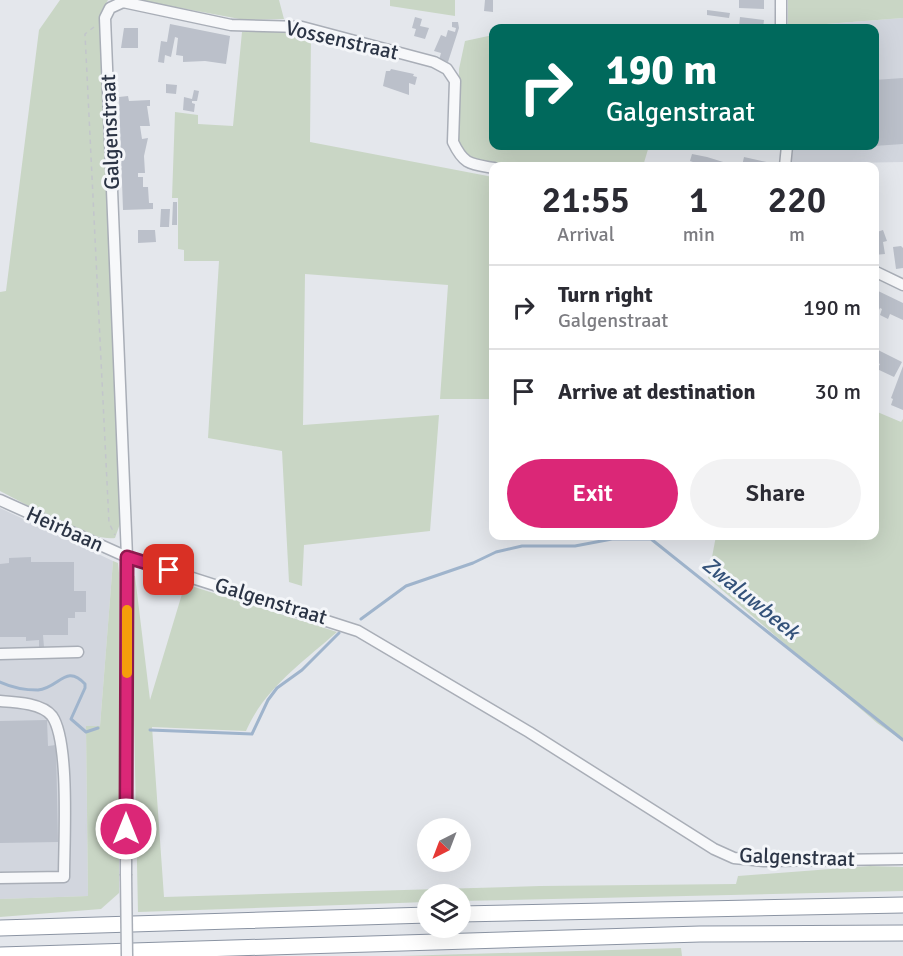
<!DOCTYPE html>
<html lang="en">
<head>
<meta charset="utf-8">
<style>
  body { margin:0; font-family:Signika,sans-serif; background:#f2f2f3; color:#2b2b33; height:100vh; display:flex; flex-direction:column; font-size:22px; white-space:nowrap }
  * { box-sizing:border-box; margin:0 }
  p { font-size:20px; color:#7c7c81 }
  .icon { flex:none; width:33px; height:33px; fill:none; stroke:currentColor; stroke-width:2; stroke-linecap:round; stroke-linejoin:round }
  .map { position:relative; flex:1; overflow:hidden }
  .side { position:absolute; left:489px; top:162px; width:390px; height:378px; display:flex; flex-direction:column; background:#fff; border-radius:12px; box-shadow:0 6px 24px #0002 }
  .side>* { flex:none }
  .guide { position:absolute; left:489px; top:24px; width:390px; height:126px; border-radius:12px; box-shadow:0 6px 24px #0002; background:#00695c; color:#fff; overflow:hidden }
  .needle { width:39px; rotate:222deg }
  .buttons { position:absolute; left:417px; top:818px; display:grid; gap:12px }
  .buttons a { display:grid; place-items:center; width:54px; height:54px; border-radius:50%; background:#fff; box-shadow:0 6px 24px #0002; font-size:30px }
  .pin { position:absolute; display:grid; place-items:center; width:51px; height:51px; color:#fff; margin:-26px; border-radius:12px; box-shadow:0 3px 9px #0006 }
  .me { position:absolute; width:66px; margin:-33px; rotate:0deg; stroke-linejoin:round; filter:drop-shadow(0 0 4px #0008) }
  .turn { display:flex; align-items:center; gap:21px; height:126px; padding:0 18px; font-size:27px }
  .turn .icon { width:78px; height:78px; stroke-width:2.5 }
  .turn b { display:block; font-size:42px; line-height:51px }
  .eta { display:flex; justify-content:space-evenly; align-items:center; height:102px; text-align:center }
  .eta b { font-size:36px; font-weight:600; line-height:42px }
  .button { display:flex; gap:12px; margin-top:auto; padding:12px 18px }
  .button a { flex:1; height:69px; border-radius:36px; background:#db2777; color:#fff; font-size:24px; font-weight:600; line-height:69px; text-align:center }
  .button a+a { background:#f2f2f3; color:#2b2b33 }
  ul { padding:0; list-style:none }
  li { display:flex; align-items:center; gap:18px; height:84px; padding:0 18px; border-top:2px solid #e1e1e2 }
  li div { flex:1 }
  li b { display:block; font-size:22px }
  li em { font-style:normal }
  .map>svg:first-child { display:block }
  .built { fill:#d2d6de }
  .green { fill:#c9d6c5 }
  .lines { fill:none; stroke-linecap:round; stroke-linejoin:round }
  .stream { stroke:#9fb4cc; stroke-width:3 }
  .building { fill:#bbc0ca }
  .minor-casing { stroke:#a9aeb7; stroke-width:13 }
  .highway-casing { stroke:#8b94a3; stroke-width:17 }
  .path { stroke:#c2c5cb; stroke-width:1.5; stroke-dasharray:4.5 4.5; stroke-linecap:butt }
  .minor { stroke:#f7f8fa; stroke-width:10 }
  .highway { stroke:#fff; stroke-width:15 }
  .minor-bridge-casing { stroke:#a9aeb7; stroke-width:13; stroke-linecap:butt }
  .minor-bridge { stroke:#f7f8fa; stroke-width:10 }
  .route-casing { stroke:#8e194d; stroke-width:15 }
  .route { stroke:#db2777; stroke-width:10 }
  .slow { stroke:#f59e0b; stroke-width:10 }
  .labels { text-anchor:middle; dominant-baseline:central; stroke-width:6; stroke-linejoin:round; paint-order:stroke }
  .street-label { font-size:21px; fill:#2b3445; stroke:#f4f6f9 }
  .water-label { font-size:22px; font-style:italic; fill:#34527a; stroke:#f4f6f9 }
</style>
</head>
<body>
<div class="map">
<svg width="903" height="956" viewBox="0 0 903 956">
  <rect width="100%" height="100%" fill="#e4e7ec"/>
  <path class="built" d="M903,18V162L792,164L791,146H874V28L788,27Z
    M0,508L113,561L100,726H86L88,896L0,899Z"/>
  <path class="green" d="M60,0H108L101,12V31L121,521L115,538C89,542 26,504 0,491V292L6,291L39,30Z
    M138,0H279L284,19L245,20Z
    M390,0H455V16L390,6Z
    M788,0H903V18L788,27Z
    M281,30L311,33L310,142L493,177V399H440L448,285L305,274L303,425L439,415L430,531L304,545L302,586L289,582L282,451L208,438L219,261H184V250L178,249V198H172L175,112L198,115V124L233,126L242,32Z
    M493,35L494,146H649L643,166C610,166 492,172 468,156C462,152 460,148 458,141L459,69L465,41Z
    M875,411L901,422L903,419V741L877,723L708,578L716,536H874Z
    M113,561L118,563L119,573V893L101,909L0,917V899L88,896L86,726H100Z
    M131,575L135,576L150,700L185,584L337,632C303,662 264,689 246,731L152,727L164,897L540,886L736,884L738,876L870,866L903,867V891L461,901L460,894H428L427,902L138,912Z
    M681,948L682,956H399Z"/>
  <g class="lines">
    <path class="stream" d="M361,619L406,586L473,563L496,552L522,546H575L612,539H651L903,740
      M0,682C11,687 26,690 38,690C59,688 66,663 85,684V688L71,719L86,732L98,728
      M150,730L252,734L268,700L277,688L302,670L339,633"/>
  </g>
  <path class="building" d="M485,0H493V12L484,11Z
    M739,0H764V9L739,8Z
    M707,10L730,13L729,18L707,15Z
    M415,17L422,19L420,26L429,28L425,39L414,36L416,29L412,28Z
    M740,17L764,20L763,28L739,27Z
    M452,22H458L459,28L448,62L439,60L441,53L434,51L441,35L446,37L448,30L455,32L456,28L452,27Z
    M170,24L230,36L226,64L205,61L183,62V56L176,55L178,38L175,37L171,57L165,55L164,63L158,62L161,41L167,42Z
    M124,28H138V48H121Z
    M391,69L414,74L413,76L417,77L415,85L409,83V95L383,86L386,71H390Z
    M903,78V144L874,146V80Z
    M166,84L177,85L176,94L166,93Z
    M194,90L199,91L197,101H192V103L195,104L194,112L183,110L184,97L192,99Z
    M128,96L129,101L150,100V106H147L150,126H140L142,139L148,138L144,156L145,173H138V177H143V187H148L149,203H153V209L123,210L119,97Z
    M692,154L707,157L736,166H705L690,161Z
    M744,157L771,163L770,166H742Z
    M173,202H177V225H172Z
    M161,209H170L169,227H160Z
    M138,230H155L156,242L138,243Z
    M883,230L887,241L883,242L885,254L874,255V233Z
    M901,246L903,248V268L896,269L893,247Z
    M874,289L903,303V320L890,314L888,319L880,315L882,309L880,308L878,312L874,310Z
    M878,350L902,362L894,377L877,369L880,364L874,361V358Z
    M903,366V410L891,405L893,399L891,398Z
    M31,557V562H74V591H86V612H75V618H68V635H43L44,647H39V640L26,641V637H0V564L9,563V558Z
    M47,720L48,746L56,745L58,842L0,843V721Z"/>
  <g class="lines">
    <g class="minor-casing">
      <path id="minor" d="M781,28V0
        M785,166L787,146
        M874,271L903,285
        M0,500L127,557L358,631L529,732L714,849L734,858L764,861L903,859
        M0,654L78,652
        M0,701C15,702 42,703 52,716C70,741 64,842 64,877L0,878
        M126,874L127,557L105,18L110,8L123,2L231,25L302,27L434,62L447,69L455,81L453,142C464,165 470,164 494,168"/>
    </g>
    <g class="highway-casing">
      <path id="highway" d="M460,914L903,905
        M0,928L428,915
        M0,955L700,934L903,933"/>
    </g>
    <path class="path" d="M94,27L85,34L109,523L115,535"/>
    <use href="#minor" class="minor"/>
    <use href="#highway" class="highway"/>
    <g class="minor-bridge-casing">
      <path id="minor-bridge" d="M126,874L127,956"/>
    </g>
    <use href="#minor-bridge" class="minor-bridge"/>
  </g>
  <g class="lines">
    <g class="route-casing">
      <path id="route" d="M126,829L127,557L169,570"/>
    </g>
    <use href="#route" class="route"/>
    <path class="slow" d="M127,673V610"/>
  </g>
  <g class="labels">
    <g class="street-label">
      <text transform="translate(342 40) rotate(13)">Vossenstraat</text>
      <text transform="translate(110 132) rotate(-92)">Galgenstraat</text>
      <text transform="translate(65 529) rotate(24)">Heirbaan</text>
      <text transform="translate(271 601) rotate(17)">Galgenstraat</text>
      <text transform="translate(797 857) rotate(2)">Galgenstraat</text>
    </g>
    <g class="water-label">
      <text transform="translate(751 598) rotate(39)">Zwaluwbeek</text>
    </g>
  </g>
</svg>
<div class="buttons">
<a><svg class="needle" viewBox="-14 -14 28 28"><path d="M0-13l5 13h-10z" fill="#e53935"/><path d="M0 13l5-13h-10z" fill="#7c7c81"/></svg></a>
<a><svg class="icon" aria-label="layers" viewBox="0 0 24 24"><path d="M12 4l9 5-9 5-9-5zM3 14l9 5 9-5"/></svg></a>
</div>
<div class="pin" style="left:169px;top:570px;background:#d93025"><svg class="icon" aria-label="arrive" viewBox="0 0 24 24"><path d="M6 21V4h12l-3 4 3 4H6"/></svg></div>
<svg class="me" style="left:126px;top:829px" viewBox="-20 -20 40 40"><circle r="17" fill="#db2777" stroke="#fff" stroke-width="3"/><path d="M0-11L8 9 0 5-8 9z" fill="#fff"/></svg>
<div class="guide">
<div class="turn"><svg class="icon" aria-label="right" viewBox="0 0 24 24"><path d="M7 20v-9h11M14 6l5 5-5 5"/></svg><div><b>190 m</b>Galgenstraat</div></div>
</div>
<section class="side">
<div class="eta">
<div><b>21:55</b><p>Arrival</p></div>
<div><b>1</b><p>min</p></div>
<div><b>220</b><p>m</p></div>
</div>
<ul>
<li><svg class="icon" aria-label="right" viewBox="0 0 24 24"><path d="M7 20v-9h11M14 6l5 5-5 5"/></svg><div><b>Turn right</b><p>Galgenstraat</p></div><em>190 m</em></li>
<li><svg class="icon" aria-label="arrive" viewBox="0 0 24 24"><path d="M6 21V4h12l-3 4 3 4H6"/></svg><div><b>Arrive at destination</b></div><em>30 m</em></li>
</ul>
<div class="button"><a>Exit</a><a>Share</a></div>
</section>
</div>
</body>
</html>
